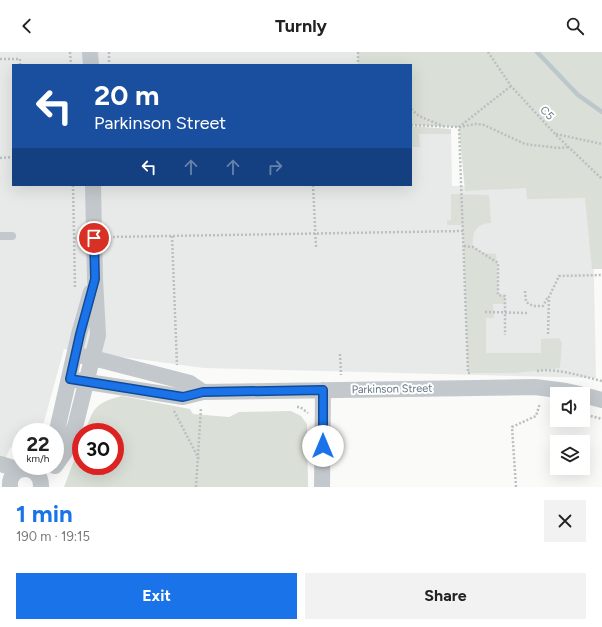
<!DOCTYPE html>
<html lang="en">
<head>
<meta charset="utf-8">
<style>
  body { margin:0; font-family:Figtree,sans-serif; background:#f2f2f2; color:#222; height:100vh; display:flex; flex-direction:column; font-size:15px; white-space:nowrap }
  * { box-sizing:border-box; margin:0 }
  p { font-size:13px; color:#767676 }
  .icon { flex:none; width:22px; height:22px; fill:none; stroke:currentColor; stroke-width:2; stroke-linecap:round; stroke-linejoin:round }
  .map { position:relative; height:435px; overflow:hidden }
  .drawer { display:flex; flex-direction:column; background:#fff; flex:1 }
  .drawer>* { flex:none }
  .hud { position:absolute; left:12px; top:12px; width:400px; height:122px; border-radius:0px; box-shadow:0 4px 16px #0002; background:#1a4fa0; color:#fff; overflow:hidden }
  .tools { position:absolute; left:550px; top:335px; display:grid; gap:8px }
  .tools a { display:grid; place-items:center; width:40px; height:40px; border-radius:0px; background:#fff; box-shadow:0 4px 16px #0002; font-size:20px }
  .speed { position:absolute; left:12px; top:371px; display:flex; gap:8px; font-size:20px; font-weight:700; text-align:center }
  .speed>* { display:grid; place-content:center; width:52px; height:52px; border-radius:50%; background:#fff; box-shadow:0 4px 16px #0002; line-height:1 }
  .speed small { font-size:10px; font-weight:400 }
  .speed .limit { border:6px solid #d22; background:#fff; color:#111 }
  .pin { position:absolute; display:grid; place-items:center; width:34px; height:34px; color:#fff; margin:-17px; border:2px solid #fff; border-radius:50%; box-shadow:0 1px 4px #0007 }
  .me { position:absolute; width:44px; margin:-22px; rotate:0deg; stroke-linejoin:round; filter:drop-shadow(0 0 3px #0008) }
  .turn { display:flex; align-items:center; gap:14px; height:84px; padding:0 16px; font-size:18px }
  .turn .icon { width:52px; height:52px; stroke-width:2.5 }
  .turn b { display:block; font-size:28px; line-height:34px }
  .lanes { display:flex; align-items:center; height:38px; padding:0 16px; background:#0003; justify-content:center; gap:20px; direction:ltr }
  .lanes .off { opacity:.35 }
  .round { display:grid; place-items:center; flex:none; width:42px; height:42px; border-radius:0px; background:#f2f2f2 }
  .head { display:flex; align-items:center; justify-content:space-between; height:68px; padding:0 16px }
  h1 { font-size:24px; font-weight:700; line-height:30px; color:#1a73e8 }
  .action { display:flex; gap:8px; margin-top:auto; padding:8px 16px }
  .action a { flex:1; height:46px; border-radius:0px; background:#1a73e8; color:#fff; font-size:16px; font-weight:700; line-height:46px; text-align:center }
  .action a+a { background:#f2f2f2; color:#222 }
  header { display:flex; justify-content:space-between; align-items:center; height:52px; padding:0 16px; background:#fff; font-size:18px; font-weight:700 }
  .map>svg:first-child { display:block }
  .built { fill:#e8e9e9 }
  .green { fill:#dadfd7 }
  .lines { fill:none; stroke-linecap:round; stroke-linejoin:round }
  .stream { stroke:#bbc7cb; stroke-width:4.5 }
  .path { stroke:#bbbfc2; stroke-width:2.5; stroke-dasharray:2 2; stroke-linecap:butt }
  .service { stroke:#c3c8cc; stroke-width:8 }
  .minor { stroke:#c3c8cc; stroke-width:16 }
  .route-casing { stroke:#114b97; stroke-width:10 }
  .route { stroke:#1a73e8; stroke-width:7 }
  .labels { text-anchor:middle; dominant-baseline:central; stroke-width:4; stroke-linejoin:round; paint-order:stroke }
  .street-label { font-size:11px; fill:#657683; stroke:#fff }
</style>
</head>
<body>
<header><svg class="icon" aria-label="back" viewBox="0 0 24 24"><path d="M15 5l-7 7 7 7"/></svg>Turnly<svg class="icon" aria-label="search" viewBox="0 0 24 24"><circle cx="10" cy="10" r="6"/><path d="M15 15l6 6"/></svg></header>
<div class="map">
<svg width="602" height="435" viewBox="0 0 602 435">
  <rect width="100%" height="100%" fill="#fafaf8"/>
  <path class="built" d="M0,0H403V13H13V133H411V78L451,77L452,134L592,132L596,326L204,316L64,297L42,377L39,380H21V393L10,396L0,419Z"/>
  <path class="green" d="M358,0H602V217H592L585,146L527,147L526,136L465,139L459,75L411,73V13H358Z
    M411,74L451,77V82H419L420,95H411Z
    M451,142L489,143L491,171C475,172 472,181 473,195L483,201L496,202L498,243L505,244V252H493L494,266H486V301H541V287L559,286L562,291L560,316L516,321H468L463,173H447V169L451,168Z
    M122,344L190,357L193,362L229,365L239,360L291,359L301,364L307,372L308,435H64L81,390V414H115V380H85C94,355 95,351 122,344Z"/>
  <g class="lines">
    <path class="stream" d="M537,0L578,43L602,60"/>
    <path class="path" d="M70,0L71,13
      M109,0V13
      M358,0V13
      M488,0L511,34L555,82L602,127
      M0,7H20V13
      M411,57L419,64L443,74
      M411,73L459,75L476,72L484,73L525,92L558,96L570,95
      M556,82L602,92
      M0,106L13,105
      M73,133L75,236
      M313,133L316,195
      M172,184L177,313
      M109,185L463,179
      M74,186H80
      M464,194L473,195L498,211V243L505,244V283
      M525,239L526,250L533,254H543L548,245
      M485,260L528,261
      M548,282L549,245L559,224L602,223
      M340,302L341,323
      M537,319C559,316 580,324 602,329
      M470,321H468L459,75L511,34
      M297,355H300L308,361
      M174,359L199,407
      M583,362L602,367
      M196,435L201,356
      M516,435L512,375L536,364L540,351"/>
    <path class="service" d="M0,184H12"/>
    <path class="minor" d="M90,0L91,13
      M82,304L93,306L190,331L203,340
      M69,327L183,345L203,340L535,335L566,339L580,342
      M583,343L602,348
      M55,387L79,282L91,240
      M0,412L20,418
      M55,414L65,400L76,371L98,283L95,227L93,133
      M10,435C8,411 42,411 41,435
      M322,435L323,338"/>
  </g>
  <g class="lines">
    <g class="route-casing">
      <path id="route" d="M94,186L95,227L80,282L70,327L183,345L203,340L323,338V394"/>
    </g>
    <use href="#route" class="route"/>
  </g>
  <g class="labels">
    <g class="street-label">
      <text transform="translate(547 61) rotate(47)">C5</text>
      <text transform="translate(392 337) rotate(-1)">Parkinson Street</text>
    </g>
  </g>
</svg>
<div class="tools">
<a><svg class="icon" aria-label="sound" viewBox="0 0 24 24"><path d="M4 9h4l5-4v14l-5-4H4zM17 9q2 3 0 6"/></svg></a>
<a><svg class="icon" aria-label="layers" viewBox="0 0 24 24"><path d="M12 4l9 5-9 5-9-5zM3 14l9 5 9-5"/></svg></a>
</div>
<div class="speed"><div>22<small>km/h</small></div><div class="limit">30</div></div>
<div class="pin" style="left:94px;top:186px;background:#d93025"><svg class="icon" aria-label="arrive" viewBox="0 0 24 24"><path d="M6 21V4h12l-3 4 3 4H6"/></svg></div>
<svg class="me" style="left:323px;top:394px" viewBox="-20 -20 40 40"><circle r="19" fill="#fff"/><path d="M0-13L10 11 0 6-10 11z" fill="#1a73e8"/></svg>
<div class="hud">
<div class="turn"><svg class="icon" aria-label="left" viewBox="0 0 24 24"><path d="M17 20v-9H6M10 6l-5 5 5 5"/></svg><div><b>20 m</b>Parkinson Street</div></div>
<div class="lanes"><svg class="icon" aria-label="left" viewBox="0 0 24 24"><path d="M17 20v-9H6M10 6l-5 5 5 5"/></svg><svg class="icon off" aria-label="ahead" viewBox="0 0 24 24"><path d="M12 20V5M6 11l6-6 6 6"/></svg><svg class="icon off" aria-label="ahead" viewBox="0 0 24 24"><path d="M12 20V5M6 11l6-6 6 6"/></svg><svg class="icon off" aria-label="right" viewBox="0 0 24 24"><path d="M7 20v-9h11M14 6l5 5-5 5"/></svg></div>
</div>
</div>
<section class="drawer">
<div class="head"><div><h1>1 min</h1><p>190 m · 19:15</p></div><a class="round"><svg class="icon" aria-label="close" viewBox="0 0 24 24"><path d="M6 6l12 12M18 6L6 18"/></svg></a></div>
<div class="action"><a>Exit</a><a>Share</a></div>
</section>
</body>
</html>
